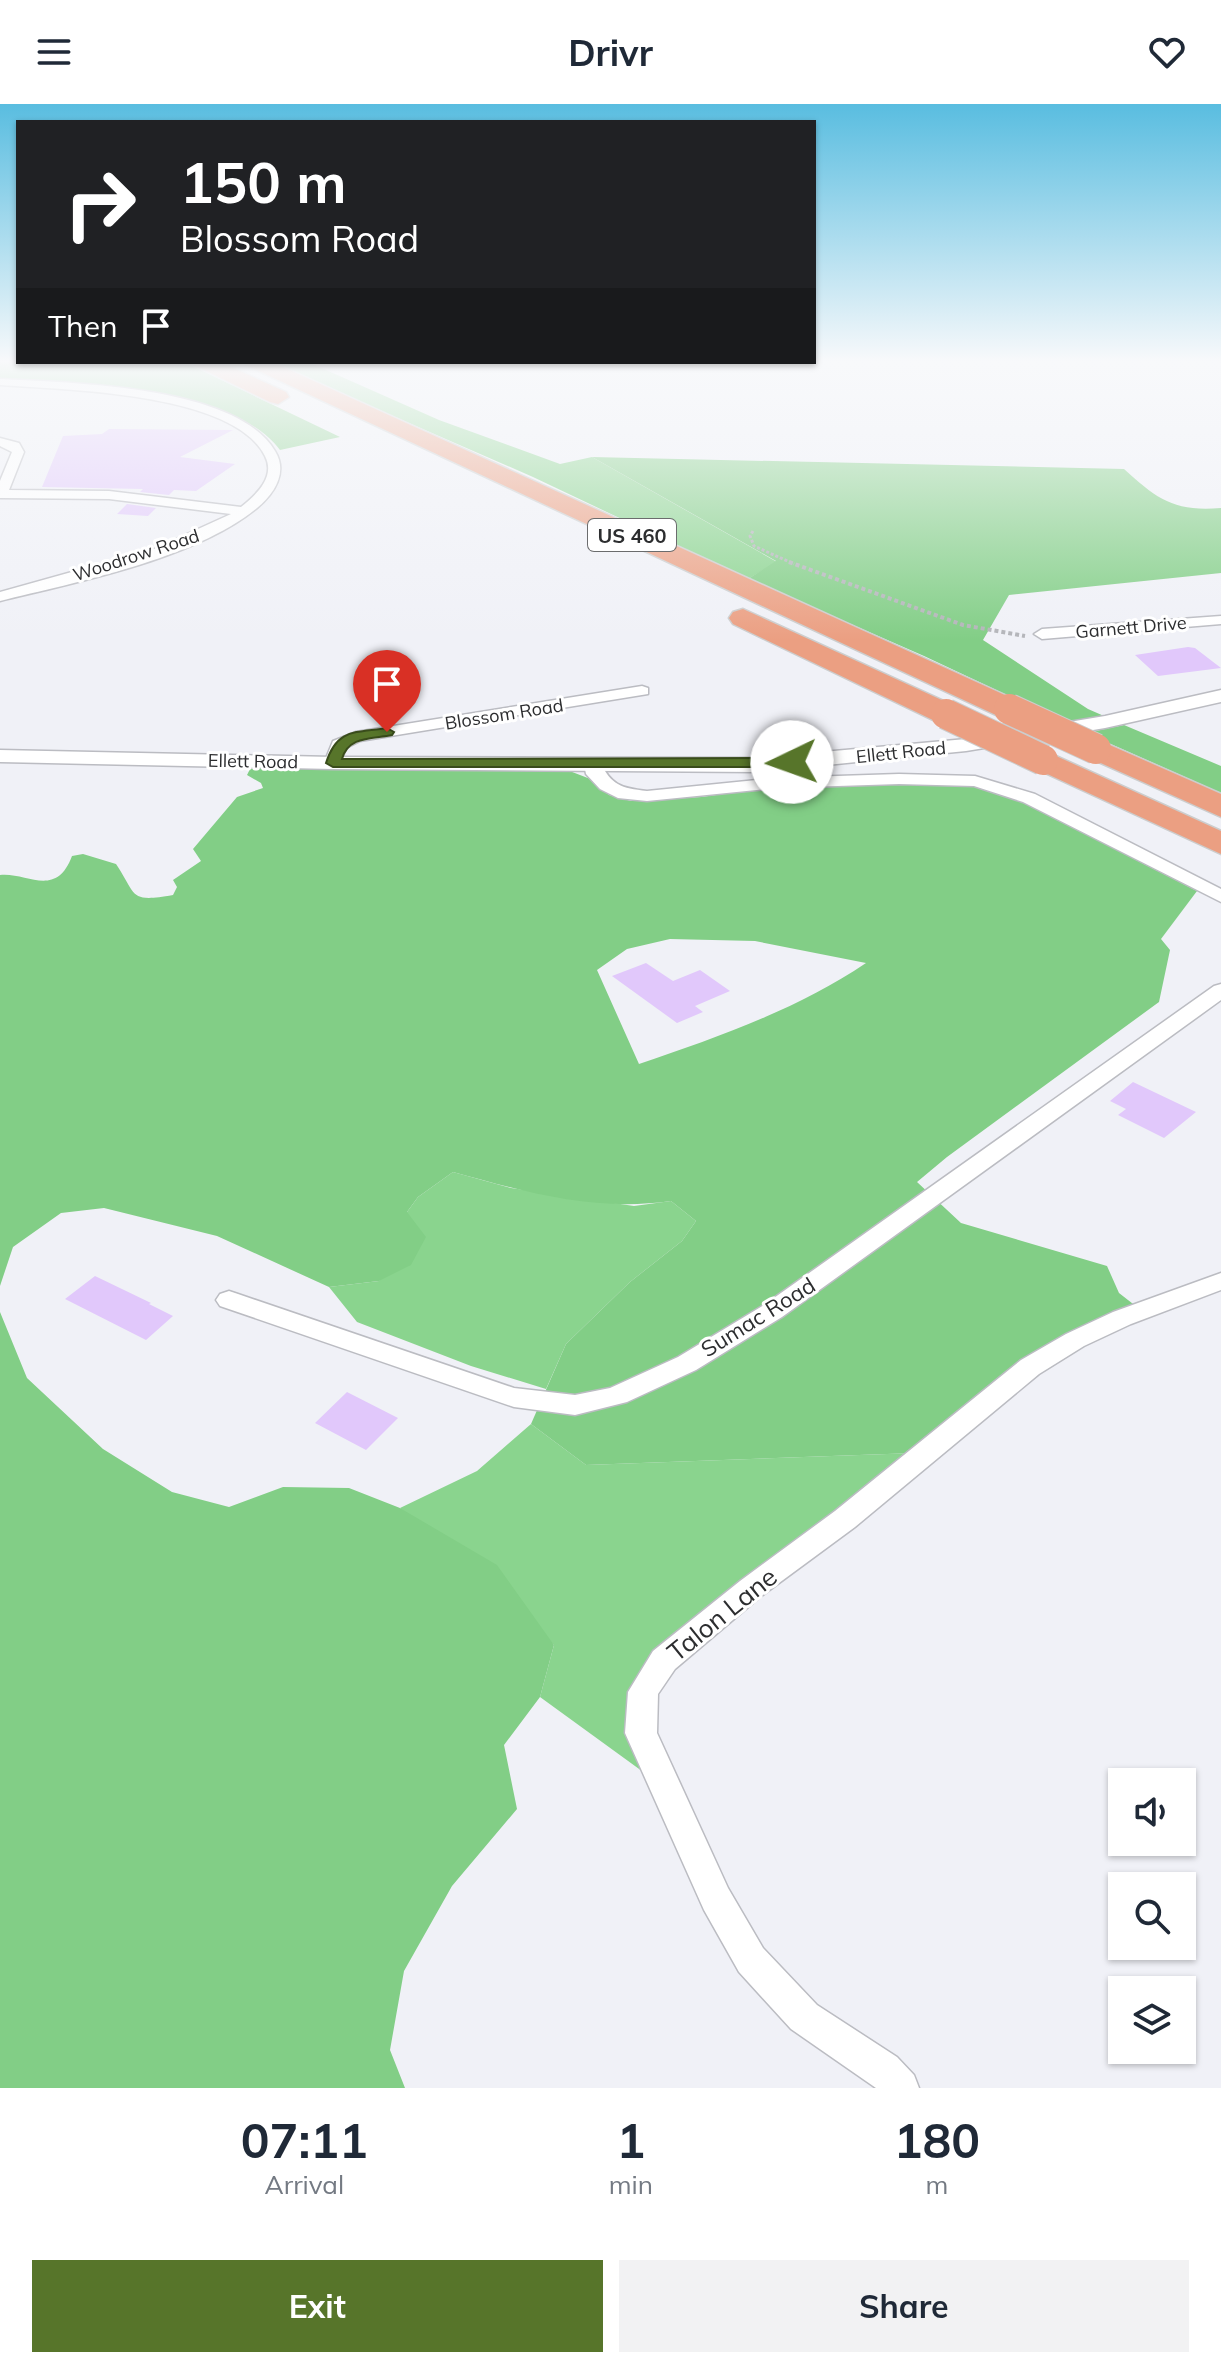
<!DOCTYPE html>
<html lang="en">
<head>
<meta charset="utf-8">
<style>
  body { margin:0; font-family:Mulish,sans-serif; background:#f2f2f3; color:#1f2937; height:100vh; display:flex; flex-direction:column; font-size:30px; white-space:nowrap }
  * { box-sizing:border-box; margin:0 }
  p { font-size:26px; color:#747a83 }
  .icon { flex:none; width:44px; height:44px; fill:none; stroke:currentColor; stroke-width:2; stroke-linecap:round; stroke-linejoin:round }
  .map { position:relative; height:1984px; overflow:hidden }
  .details { display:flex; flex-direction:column; background:#fff; flex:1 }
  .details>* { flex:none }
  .hud { position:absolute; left:16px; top:16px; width:800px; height:244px; border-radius:0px; box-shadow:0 2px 6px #0004; background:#202124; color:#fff; overflow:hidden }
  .controls { position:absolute; left:1108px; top:1664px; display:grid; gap:16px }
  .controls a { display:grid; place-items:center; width:88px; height:88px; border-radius:0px; background:#fff; box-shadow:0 2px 6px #0004; font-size:40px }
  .pin { position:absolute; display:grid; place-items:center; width:68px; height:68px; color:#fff; margin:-82px -34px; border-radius:50% 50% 50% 0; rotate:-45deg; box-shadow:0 0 8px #0007 }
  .pin .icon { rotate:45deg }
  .me { position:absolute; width:88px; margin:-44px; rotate:267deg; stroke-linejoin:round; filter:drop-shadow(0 0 6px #0008) }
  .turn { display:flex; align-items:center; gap:28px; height:168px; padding:0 32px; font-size:36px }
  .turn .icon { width:104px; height:104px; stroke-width:2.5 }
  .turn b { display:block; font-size:56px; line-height:68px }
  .then { display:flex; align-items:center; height:76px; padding:0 32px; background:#0003; gap:16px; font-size:30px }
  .eta { display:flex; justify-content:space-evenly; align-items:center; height:136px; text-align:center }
  .eta b { font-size:48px; font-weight:700; line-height:56px }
  .primary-button { display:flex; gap:16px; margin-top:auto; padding:16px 32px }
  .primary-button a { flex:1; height:92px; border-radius:0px; background:#57752a; color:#fff; font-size:32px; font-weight:700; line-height:92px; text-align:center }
  .primary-button a+a { background:#f2f2f3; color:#1f2937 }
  header { display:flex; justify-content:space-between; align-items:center; height:104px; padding:0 32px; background:#fff; font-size:36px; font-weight:700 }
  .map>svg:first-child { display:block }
  .green { fill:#8ad48e }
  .forest { fill:#82ce86; fill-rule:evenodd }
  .building { fill:#e1c8fb }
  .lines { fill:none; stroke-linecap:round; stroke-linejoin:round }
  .minor-casing { stroke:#bbbcc2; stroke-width:3 }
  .tertiary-casing { stroke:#bbbcc2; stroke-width:3 }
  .motorway-casing { stroke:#cccdcd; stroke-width:3 }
  .path-far1 { stroke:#b4b5ba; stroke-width:3; stroke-dasharray:3 2; stroke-linecap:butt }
  .path { stroke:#b4b5ba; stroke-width:4; stroke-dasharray:4 3; stroke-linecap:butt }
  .minor { fill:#fff; fill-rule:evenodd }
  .tertiary { fill:#fff; fill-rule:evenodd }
  .motorway { fill:#eb9f82; fill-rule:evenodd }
  .motorway-bridge-casing { stroke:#cccdcd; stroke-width:32; stroke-linecap:butt }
  .motorway-bridge { stroke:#eb9f82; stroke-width:30 }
  .route { fill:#57752a; stroke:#394c1b; stroke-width:2 }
  .labels { text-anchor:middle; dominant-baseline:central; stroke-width:6; stroke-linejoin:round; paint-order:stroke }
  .far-street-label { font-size:18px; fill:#2c2d2f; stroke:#fff }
  .shield { fill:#fff; stroke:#6b6c6d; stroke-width:2 }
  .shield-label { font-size:20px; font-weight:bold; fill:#2c2d2f }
  .street-label { font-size:22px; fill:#2c2d2f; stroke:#fff }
  .near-street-label { font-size:26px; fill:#2c2d2f; stroke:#fff }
</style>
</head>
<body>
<header><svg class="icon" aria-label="menu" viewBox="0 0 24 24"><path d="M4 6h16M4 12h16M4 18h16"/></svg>Drivr<svg class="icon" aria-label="heart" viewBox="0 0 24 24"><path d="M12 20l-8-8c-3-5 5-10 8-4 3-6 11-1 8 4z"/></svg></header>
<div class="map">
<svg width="1221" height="1984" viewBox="0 0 1221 1984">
  <rect width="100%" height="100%" fill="#f0f1f7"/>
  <path class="green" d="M269,258H308L439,316L560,360L592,353L777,458L748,475L533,373Z
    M453,1068L511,1084L634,1102L671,1097L696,1117L682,1137L630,1178L566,1240L546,1285L471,1262L357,1218L329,1183L379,1177L407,1108L418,1093Z
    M531,1320L586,1361L915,1349L652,1552L646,1670L540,1593L554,1541L400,1404L477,1367Z"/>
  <path class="forest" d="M0,258H184L340,333L280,346C234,282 74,283 0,276Z
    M592,353L1124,365C1157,395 1174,408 1221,404V469L1009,491L983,536L1088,605L1104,612L1066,619L924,552L748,475L776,457Z
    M1124,621L1221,662V689L1086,629Z
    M259,662L567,666L593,676L609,691L631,697L701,693L775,683L898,680L979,683L1029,701L1197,787L1161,835L1170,846L1159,898L947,1053L917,1078L961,1119L1107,1162L1119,1189L1137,1203L915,1349L586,1361L531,1320L566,1240L630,1178L682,1137L696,1117L671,1097C594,1108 526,1088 453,1068L418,1093L407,1108L426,1133L411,1161L379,1177L329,1183L217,1132L104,1104L61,1109L13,1143L0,1182V771C27,768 56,795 72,752L83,750L116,760C137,791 128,799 173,791L177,783L173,776L201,757L193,745L237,693L263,684L261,679L247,671L250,665ZM670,835L755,837L866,859C798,905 716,934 639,960L597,866L627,845Z
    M0,1208L27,1274L103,1345L172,1388L229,1403L283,1383L349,1384L400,1404L497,1461L554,1541L540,1593L504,1641L517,1705L452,1782L404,1867L390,1946L405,1984H0Z"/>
  <path class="building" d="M109,325L233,326L180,353L235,360L196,387L174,386L169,391L140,388L143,385L42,383L63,332L102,330Z
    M127,400L156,404L148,412L117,410Z
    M1188,543L1195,544L1221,564L1158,572L1135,551Z
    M646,859L673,877L700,866L730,887L695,902L703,908L677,919L612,872Z
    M1133,978L1196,1008L1164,1034L1118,1011L1126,1005L1110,997Z
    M95,1172L151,1199L149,1200L173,1212L146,1236L65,1195Z
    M347,1288L398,1314L366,1346L315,1319Z"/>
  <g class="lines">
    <g class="minor-casing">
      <path id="minor" d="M0,275C71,279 236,281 275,347C288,368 275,389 257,404C195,455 77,478 0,497V488L154,445L231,410L109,395L0,394V377L12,348L0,342V334L19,339L24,348L9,386L109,387L241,403C256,391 276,373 265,352C233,288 65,286 0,281Z
        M1221,512V520L1042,535L1034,530L1042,525Z
        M642,582L648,584V590L360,637L346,644L339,663H327L324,659L333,637L356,628Z
        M593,655L599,656C611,681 620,684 647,687L776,674L899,670L975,672L1035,690L1221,785V798L1023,698L974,682L899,680L776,684L647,697L618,694L600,685L586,670L584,660Z
        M1221,880V896L782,1213L696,1266L627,1298L575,1311L514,1303L220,1202L216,1196L220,1190L229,1187L238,1190L514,1284L575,1291L610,1284L678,1253L764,1201L1214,882Z
        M1221,1169V1186L1131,1220L1084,1242L1039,1270L855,1423L760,1493L675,1565L658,1590L657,1629L728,1784L763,1844L817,1901L897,1953L914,1971L919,1984H876L791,1925L739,1868L704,1806L625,1629L628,1588L653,1547L740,1477L835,1407L1021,1256L1066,1230L1113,1208Z"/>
    </g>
    <g class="tertiary-casing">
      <path id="tertiary" d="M1221,586V598L1105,624L966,647L757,668L333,665L0,658V646L333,653L757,654L966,635L1105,612Z"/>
    </g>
    <g class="motorway-casing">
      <path id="motorway" d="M192,258H220L286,288L289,293L278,300L270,298L196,262Z
        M244,258H272L1020,598L1024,605L1020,612L1009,614L998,612L248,262Z
        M743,505L957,603L962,610L957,617L946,619L935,617L733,520L729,514L733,508Z
        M1096,635L1221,690V713L1085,652L1080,645L1085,638Z
        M1043,646L1221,727V750L1032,663L1027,656L1032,649Z"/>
    </g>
    <path class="path-far1" d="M753,427L750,432L754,442L794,460"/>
    <path class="path" d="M789,458L963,521L1025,532"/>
    <use href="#minor" class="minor"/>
    <use href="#tertiary" class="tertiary"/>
    <use href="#motorway" class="motorway"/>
    <g class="motorway-bridge-casing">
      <path id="motorway-bridge" d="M1009,605L1096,645
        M946,610L1043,656"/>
    </g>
    <use href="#motorway-bridge" class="motorway-bridge"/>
  </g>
  <linearGradient id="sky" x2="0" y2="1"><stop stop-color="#59bde0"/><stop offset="0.48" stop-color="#f8f9fb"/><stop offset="1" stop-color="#f8f9fb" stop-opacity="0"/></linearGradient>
  <rect width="1221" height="536" fill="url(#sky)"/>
  <path class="route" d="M387,624L394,628L392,631C372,635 348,632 342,655L792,654L799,658L792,663H333L326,659C337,624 355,629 387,624Z"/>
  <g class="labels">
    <g class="far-street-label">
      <text transform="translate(136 451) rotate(-18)">Woodrow Road</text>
      <text transform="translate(1131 523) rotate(-5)">Garnett Drive</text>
      <text transform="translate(504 610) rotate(-9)">Blossom Road</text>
      <text transform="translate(901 648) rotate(-6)">Ellett Road</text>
      <text transform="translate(253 657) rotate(1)">Ellett Road</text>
    </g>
    <rect class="shield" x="588" y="415" width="88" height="32" rx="6"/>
    <g class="shield-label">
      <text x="632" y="431">US 460</text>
    </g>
    <g class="street-label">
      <text transform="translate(758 1213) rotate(-32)">Sumac Road</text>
    </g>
    <g class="near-street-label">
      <text transform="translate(722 1510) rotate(-39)">Talon Lane</text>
    </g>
  </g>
</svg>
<div class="controls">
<a><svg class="icon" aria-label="sound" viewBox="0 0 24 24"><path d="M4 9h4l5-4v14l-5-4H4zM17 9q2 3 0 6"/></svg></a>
<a><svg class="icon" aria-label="search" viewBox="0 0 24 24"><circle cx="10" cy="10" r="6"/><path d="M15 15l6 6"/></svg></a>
<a><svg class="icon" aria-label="layers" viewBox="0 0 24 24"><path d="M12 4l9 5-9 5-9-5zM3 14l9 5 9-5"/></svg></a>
</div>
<div class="pin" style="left:387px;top:628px;background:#d93025"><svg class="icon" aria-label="arrive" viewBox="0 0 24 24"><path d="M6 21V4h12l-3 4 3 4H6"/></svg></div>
<svg class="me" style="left:792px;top:658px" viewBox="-20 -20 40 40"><circle r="19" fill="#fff"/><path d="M0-13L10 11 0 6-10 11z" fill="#57752a"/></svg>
<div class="hud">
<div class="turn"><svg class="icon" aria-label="right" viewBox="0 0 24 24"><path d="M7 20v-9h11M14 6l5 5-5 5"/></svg><div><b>150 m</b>Blossom Road</div></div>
<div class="then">Then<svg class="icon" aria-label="arrive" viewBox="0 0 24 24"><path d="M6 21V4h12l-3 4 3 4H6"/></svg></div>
</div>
</div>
<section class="details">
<div class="eta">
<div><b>07:11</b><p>Arrival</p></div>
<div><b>1</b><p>min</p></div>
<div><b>180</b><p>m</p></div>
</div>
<div class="primary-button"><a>Exit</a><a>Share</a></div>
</section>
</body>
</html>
